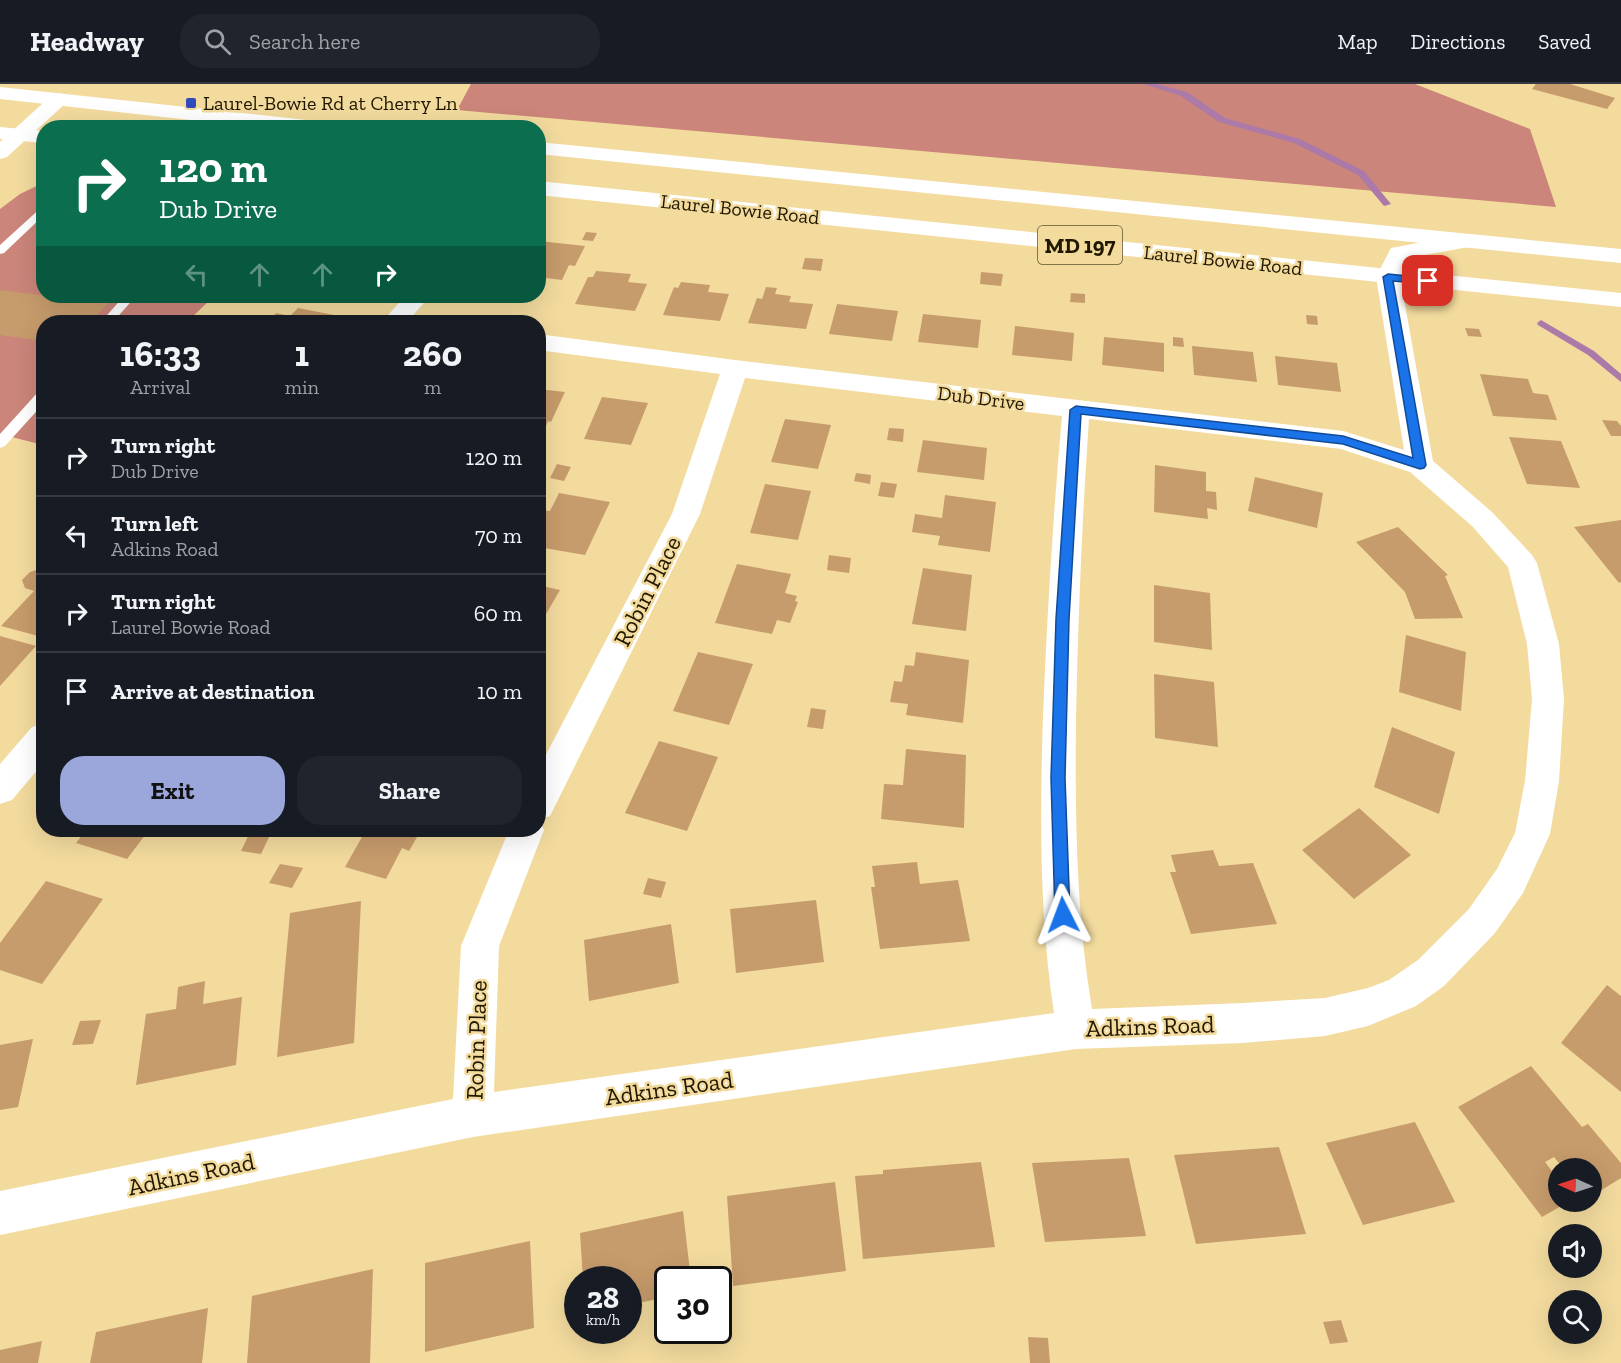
<!DOCTYPE html>
<html lang="en">
<head>
<meta charset="utf-8">
<style>
  body { margin:0; font-family:"Zilla Slab",serif; background:#20242c; color:#f1f3f6; height:100vh; display:flex; flex-direction:column; font-size:22px; white-space:nowrap }
  * { box-sizing:border-box; margin:0 }
  p { font-size:20px; color:#9ea1a6 }
  .icon { flex:none; width:33px; height:33px; fill:none; stroke:currentColor; stroke-width:2; stroke-linecap:round; stroke-linejoin:round }
  .map { position:relative; flex:1; overflow:hidden }
  .side { position:absolute; left:36px; top:231px; width:510px; height:522px; display:flex; flex-direction:column; background:#171b24; border-radius:24px; box-shadow:0 6px 24px #0002 }
  .side>* { flex:none }
  .guide { position:absolute; left:36px; top:36px; width:510px; height:183px; border-radius:24px; box-shadow:0 6px 24px #0002; background:#0b6e4f; color:#fff; overflow:hidden }
  .needle { width:39px; rotate:273deg }
  .fabs { position:absolute; left:1548px; top:1074px; display:grid; gap:12px }
  .fabs a { display:grid; place-items:center; width:54px; height:54px; border-radius:50%; background:#171b24; box-shadow:0 6px 24px #0002; font-size:30px }
  .speed { position:absolute; left:564px; top:1182px; display:flex; gap:12px; font-size:30px; font-weight:700; text-align:center }
  .speed>* { display:grid; place-content:center; width:78px; height:78px; border-radius:50%; background:#171b24; box-shadow:0 6px 24px #0002; line-height:1 }
  .speed small { font-size:15px; font-weight:400 }
  .speed .limit { border:3px solid #111; border-radius:9px; background:#fff; color:#111 }
  .pin { position:absolute; display:grid; place-items:center; width:51px; height:51px; color:#fff; margin:-26px; border-radius:12px; box-shadow:0 3px 9px #0006 }
  .me { position:absolute; width:66px; margin:-33px; rotate:357deg; stroke-linejoin:round; filter:drop-shadow(0 0 4px #0008) }
  .turn { display:flex; align-items:center; gap:21px; height:126px; padding:0 24px; font-size:27px }
  .turn .icon { width:78px; height:78px; stroke-width:2.5 }
  .turn b { display:block; font-size:42px; line-height:51px }
  .lanes { display:flex; align-items:center; height:57px; padding:0 24px; background:#0003; justify-content:center; gap:30px; direction:ltr }
  .lanes .off { opacity:.35 }
  .eta { display:flex; justify-content:space-evenly; align-items:center; height:102px; text-align:center }
  .eta b { font-size:36px; font-weight:800; line-height:42px }
  .cta { display:flex; gap:12px; margin-top:auto; padding:12px 24px }
  .cta a { flex:1; height:69px; border-radius:24px; background:#9ba7db; color:#111; font-size:24px; font-weight:800; line-height:69px; text-align:center }
  .cta a+a { background:#20242c; color:#f1f3f6 }
  ul { padding:0; list-style:none }
  li { display:flex; align-items:center; gap:18px; height:78px; padding:0 24px; border-top:2px solid #363941 }
  li div { flex:1 }
  li b { display:block; font-size:22px }
  li em { font-style:normal }
  header { display:flex; align-items:center; gap:36px; box-sizing:border-box; height:84px; padding:0 30px; background:#171b24; border-bottom:2px solid #363941 }
  header strong { font-size:28px }
  nav { display:flex; gap:33px; margin-inline-start:auto; font-size:21px }
  .search { width:420px; height:54px; background:#20242c; display:flex; align-items:center; gap:15px; box-sizing:border-box; padding:0 21px; border-radius:24px; color:#9ea1a6; font-size:22px }
  .map>svg:first-child { display:block }
  .forest { fill:#cb857a }
  .lines { fill:none; stroke-linecap:round; stroke-linejoin:round }
  .stream { fill:#ac7aa9; fill-rule:evenodd }
  .building { fill:#c79c6c }
  .service { fill:#fff; fill-rule:evenodd }
  .minor { fill:#fff; fill-rule:evenodd }
  .secondary { fill:#fff; fill-rule:evenodd }
  .primary { fill:#fff; fill-rule:evenodd }
  .route { fill:#1a73e8; stroke:#114b97; stroke-width:1.5 }
  .poi-dot { fill:#314abb; stroke:#f3db9e; stroke-width:2 }
  .labels { text-anchor:middle; dominant-baseline:central; stroke-width:5; stroke-linejoin:round; paint-order:stroke }
  .far-poi-label { font-size:20px; fill:#201701; stroke:#f3db9e; text-anchor:start }
  .far-street-label { font-size:20px; fill:#201701; stroke:#f3db9e }
  .shield { fill:#f3db9e; stroke:#5f5230; stroke-width:1.5 }
  .shield-label { font-size:22px; font-weight:bold; fill:#201701 }
  .street-label { font-size:24px; fill:#201701; stroke:#f3db9e }
</style>
</head>
<body>
<header>
<strong>Headway</strong>
<div class="search"><svg class="icon" aria-label="search" viewBox="0 0 24 24"><circle cx="10" cy="10" r="6"/><path d="M15 15l6 6"/></svg>Search here</div>
<nav><a>Map</a><a>Directions</a><a>Saved</a></nav>
</header>
<div class="map">
<svg width="1621" height="1279" viewBox="0 0 1621 1279">
  <rect width="100%" height="100%" fill="#f3db9e"/>
  <path class="forest" d="M471,0H1415L1530,45L1556,123L457,26Z
    M43,99L44,212H214L187,238H44L43,361L0,350V125L20,110Z"/>
  <g class="lines">
    <path class="stream" d="M1144,0H1156L1187,8L1225,34L1300,55L1364,87L1391,120L1384,122L1358,91L1294,59L1219,38L1181,12Z
      M1541,236L1594,267L1621,290V298L1588,271L1538,241L1537,239Z"/>
  </g>
  <path class="building" d="M1536,0H1570L1615,14L1607,25L1532,5Z
    M586,148L597,149L593,157L582,156Z
    M539,157L585,162L575,182L569,181L562,196L538,193Z
    M805,174L823,175L821,187L802,185Z
    M596,187L631,190L628,198L647,200L635,227L575,220L588,193H593Z
    M981,188L1003,190L1001,202L980,200Z
    M681,198L710,201L708,208L729,210L720,237L663,231L674,203L678,204Z
    M766,203L777,204L775,210L791,212L789,218L813,220L806,245L748,239L757,214L762,215Z
    M0,206L47,212H115L90,238H44V257L0,251Z
    M1071,209L1085,210V219L1070,218Z
    M837,220L898,227L892,257L829,250Z
    M298,224L334,231L327,238H267L276,229L290,232Z
    M923,230L981,236L978,264L918,258Z
    M203,231L218,234L215,238L198,237Z
    M1306,231L1317,232L1318,241L1307,240Z
    M1015,242L1074,249L1072,277L1012,271Z
    M1465,244L1479,245L1482,253L1468,252Z
    M1104,253L1164,259V288L1102,281Z
    M1173,253L1183,254L1184,263L1173,262Z
    M1192,262L1253,268L1257,298L1194,291Z
    M1275,272L1337,279L1341,308L1278,301Z
    M1480,290L1528,295L1533,309L1548,311L1557,336L1493,332Z
    M538,305L565,308L551,338L548,337L544,347L538,346Z
    M602,313L648,319L631,361L584,355Z
    M785,335L831,341L818,385L771,378Z
    M1602,336L1617,337L1621,342V352H1611Z
    M889,344L904,345L903,358L887,356Z
    M1509,353L1561,357L1580,404L1527,400Z
    M923,356L987,364L984,396L917,388Z
    M557,380L571,383L564,397L550,394Z
    M1155,381L1206,388V407L1216,408L1217,426L1207,424L1208,435L1154,428Z
    M856,389L871,391L870,400L854,397Z
    M1255,393L1323,409L1317,444L1248,427Z
    M881,398L897,400L894,414L878,412Z
    M765,400L811,407L798,456L750,449Z
    M559,409L610,418L585,471L538,463V449L542,443H538V426L550,427Z
    M945,411L996,418L990,468L938,461L940,452L912,448L915,430L942,434Z
    M1621,436V498L1619,499L1574,443Z
    M1398,443L1448,491L1445,492L1463,534L1415,535L1405,508L1356,458Z
    M829,471L851,474L849,489L827,486Z
    M737,480L791,490L785,509L797,512L795,517L798,518L790,539L777,536L772,550L715,539Z
    M923,484L972,491L966,547L912,540Z
    M39,485L44,486V551L42,553L1,542L34,507L25,504L22,496L30,488Z
    M538,501L560,506L538,544Z
    M1154,501L1210,509L1212,566L1154,558Z
    M1406,551L1466,568L1461,627L1399,608Z
    M0,552L36,562L0,602Z
    M698,568L753,580L729,641L673,627Z
    M916,568L969,576L963,639L906,631L908,620L890,618L894,597L902,598L905,581L914,582Z
    M1154,590L1214,598L1218,663L1155,654Z
    M811,624L826,626L823,645L807,643Z
    M1392,643L1455,668L1439,730L1374,703Z
    M659,657L718,673L687,747L625,729Z
    M906,665L966,671L964,744L881,735L884,700L903,701Z
    M1359,724L1411,771L1354,815L1302,766Z
    M86,746H149L127,775L76,759Z
    M251,746L271,749L261,770L241,767Z
    M360,746H421L409,767L402,764L386,795L345,783L362,753L356,751Z
    M1213,766L1219,782L1253,779L1277,840L1191,850L1170,788H1176L1171,771Z
    M917,778L920,800L958,796L970,857L880,865L871,803H875L872,782Z
    M280,780L303,784L292,804L269,799Z
    M648,794L666,798L661,814L643,810Z
    M46,797L103,815L42,900L0,886V859Z
    M816,816L824,878L736,889L730,825Z
    M361,817L354,959L277,973L290,829Z
    M671,840L679,899L589,917L584,856Z
    M205,897L203,920L242,913L236,981L136,1001L146,930L176,925L178,903Z
    M1607,901L1621,912V1008L1561,959Z
    M101,936L93,960L72,961L80,937Z
    M33,955L18,1023L0,1026V961Z
    M1531,982L1582,1043L1588,1040L1621,1079V1094L1592,1112V1084H1563L1554,1073L1545,1078L1558,1095V1118H1568L1542,1133L1458,1023Z
    M1415,1038L1455,1118L1363,1141L1326,1059Z
    M1279,1063L1306,1150L1196,1160L1174,1071Z
    M1129,1074L1146,1152L1045,1158L1032,1079Z
    M981,1078L995,1163L863,1175L855,1092L883,1090V1086Z
    M835,1098L846,1187L733,1202L727,1112Z
    M683,1127L691,1196H668V1213L628,1221V1196H583L580,1149Z
    M530,1157L534,1244L425,1268V1179Z
    M373,1185L370,1279H247L252,1212Z
    M208,1224L202,1279H90L96,1248Z
    M1341,1236L1348,1258L1330,1260L1323,1238Z
    M1028,1253L1048,1254L1050,1279H1030Z
    M42,1257L38,1279H0V1266Z"/>
  <g class="lines">
    <path class="service" d="M44,121V131L4,169L0,170V161Z
      M124,212H136L113,238H101Z
      M44,306V319L5,362L0,364V350L39,307Z"/>
    <path class="minor" d="M1466,150L1474,152L1477,157L1474,162L1408,174L1400,193L1433,377L1492,428L1532,471L1537,479L1559,560L1564,615L1559,697L1550,750L1523,809L1495,849L1444,902L1416,922L1368,942L1325,952L1243,959L1076,965L473,1053L0,1151V1107L453,1015L461,862L509,746H538V686L672,430L720,290L538,266V250L735,276L1343,347L1404,366L1376,193L1391,164ZM745,294L1062,332C1053,432 1047,532 1043,632C1040,731 1039,830 1054,929L494,1008L499,862L544,746L539,736L550,732L700,430ZM1089,335L1341,365L1410,388L1472,442L1508,483L1527,560L1532,615L1525,697L1515,749L1497,785L1469,825L1418,876L1389,896L1368,904L1325,914L1243,919L1092,925C1076,829 1075,732 1076,635C1078,535 1082,435 1089,335Z
      M405,212H430L407,238H382Z
      M44,639V678L12,716L0,720V680L32,643Z"/>
    <path class="secondary" d="M59,9L66,11L69,15L66,19L7,73L0,75V58L52,11Z"/>
    <path class="primary" d="M0,3L325,38L332,40L335,44H263L0,15Z
      M0,43L44,47V59L0,55Z
      M538,58L1621,165V179L538,70Z
      M538,97L1621,209V223L538,111Z"/>
  </g>
  <path class="route" d="M1388,190L1428,194L1433,197L1428,200L1393,197L1426,381L1424,384L1420,385L1343,360L1081,330L1069,535L1065,694L1070,831L1068,836L1063,838L1057,836L1055,831L1051,694L1056,535L1070,326L1076,322L1343,352L1413,374L1383,193Z"/>
  <rect class="poi-dot" x="185" y="13" width="12" height="12" rx="3"/>
  <g class="labels">
    <g class="far-poi-label">
      <text x="203" y="19">Laurel-Bowie Rd at Cherry Ln</text>
    </g>
    <g class="far-street-label">
      <text transform="translate(740 125) rotate(6)">Laurel Bowie Road</text>
      <text transform="translate(1223 176) rotate(6)">Laurel Bowie Road</text>
      <text transform="translate(981 314) rotate(7)">Dub Drive</text>
    </g>
    <rect class="shield" x="1038" y="142" width="84" height="38" rx="4.5"/>
    <g class="shield-label">
      <text x="1080" y="161">MD 197</text>
    </g>
    <g class="street-label">
      <text transform="translate(647 507) rotate(-63)">Robin Place</text>
      <text transform="translate(1150 942) rotate(-2)">Adkins Road</text>
      <text transform="translate(476 956) rotate(-88)">Robin Place</text>
      <text transform="translate(669 1004) rotate(-8)">Adkins Road</text>
      <text transform="translate(191 1090) rotate(-12)">Adkins Road</text>
    </g>
  </g>
</svg>
<div class="fabs">
<a><svg class="needle" viewBox="-14 -14 28 28"><path d="M0-13l5 13h-10z" fill="#e53935"/><path d="M0 13l5-13h-10z" fill="#9ea1a6"/></svg></a>
<a><svg class="icon" aria-label="sound" viewBox="0 0 24 24"><path d="M4 9h4l5-4v14l-5-4H4zM17 9q2 3 0 6"/></svg></a>
<a><svg class="icon" aria-label="search" viewBox="0 0 24 24"><circle cx="10" cy="10" r="6"/><path d="M15 15l6 6"/></svg></a>
</div>
<div class="speed"><div>28<small>km/h</small></div><div class="limit">30</div></div>
<div class="pin" style="left:1428px;top:197px;background:#d93025"><svg class="icon" aria-label="arrive" viewBox="0 0 24 24"><path d="M6 21V4h12l-3 4 3 4H6"/></svg></div>
<svg class="me" style="left:1063px;top:831px" viewBox="-20 -20 40 40"><path d="M0-17L14 15 0 8-14 15z" fill="#1a73e8" stroke="#fff" stroke-width="4"/></svg>
<div class="guide">
<div class="turn"><svg class="icon" aria-label="right" viewBox="0 0 24 24"><path d="M7 20v-9h11M14 6l5 5-5 5"/></svg><div><b>120 m</b>Dub Drive</div></div>
<div class="lanes"><svg class="icon off" aria-label="left" viewBox="0 0 24 24"><path d="M17 20v-9H6M10 6l-5 5 5 5"/></svg><svg class="icon off" aria-label="ahead" viewBox="0 0 24 24"><path d="M12 20V5M6 11l6-6 6 6"/></svg><svg class="icon off" aria-label="ahead" viewBox="0 0 24 24"><path d="M12 20V5M6 11l6-6 6 6"/></svg><svg class="icon" aria-label="right" viewBox="0 0 24 24"><path d="M7 20v-9h11M14 6l5 5-5 5"/></svg></div>
</div>
<section class="side">
<div class="eta">
<div><b>16:33</b><p>Arrival</p></div>
<div><b>1</b><p>min</p></div>
<div><b>260</b><p>m</p></div>
</div>
<ul>
<li><svg class="icon" aria-label="right" viewBox="0 0 24 24"><path d="M7 20v-9h11M14 6l5 5-5 5"/></svg><div><b>Turn right</b><p>Dub Drive</p></div><em>120 m</em></li>
<li><svg class="icon" aria-label="left" viewBox="0 0 24 24"><path d="M17 20v-9H6M10 6l-5 5 5 5"/></svg><div><b>Turn left</b><p>Adkins Road</p></div><em>70 m</em></li>
<li><svg class="icon" aria-label="right" viewBox="0 0 24 24"><path d="M7 20v-9h11M14 6l5 5-5 5"/></svg><div><b>Turn right</b><p>Laurel Bowie Road</p></div><em>60 m</em></li>
<li><svg class="icon" aria-label="arrive" viewBox="0 0 24 24"><path d="M6 21V4h12l-3 4 3 4H6"/></svg><div><b>Arrive at destination</b></div><em>10 m</em></li>
</ul>
<div class="cta"><a>Exit</a><a>Share</a></div>
</section>
</div>
</body>
</html>
